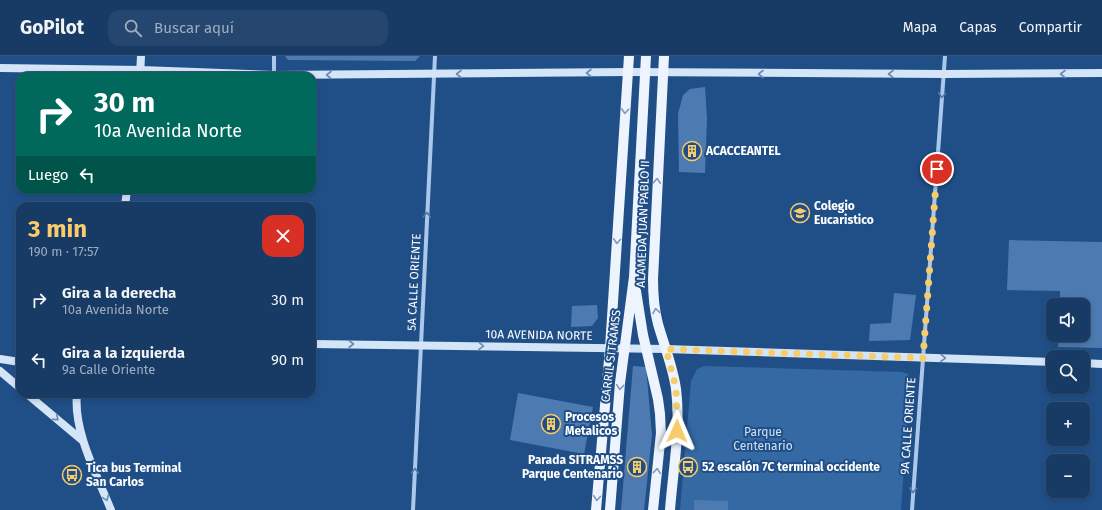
<!DOCTYPE html>
<html lang="es">
<head>
<meta charset="utf-8">
<style>
  body { margin:0; font-family:"Fira Sans",sans-serif; background:#25466e; color:#f1f3f6; height:100vh; display:flex; flex-direction:column; font-size:15px; white-space:nowrap }
  * { box-sizing:border-box; margin:0 }
  p { font-size:13px; color:#9fadbf }
  .icon { flex:none; width:22px; height:22px; fill:none; stroke:currentColor; stroke-width:2; stroke-linecap:round; stroke-linejoin:round }
  .map { position:relative; flex:1; overflow:hidden }
  .drawer { position:absolute; left:16px; top:146px; width:300px; height:196px; display:flex; flex-direction:column; background:#183b65; border-radius:12px; box-shadow:0 2px 6px #0003,0 0 0 1px #365579 }
  .drawer>* { flex:none }
  .top-card { position:absolute; left:16px; top:16px; width:300px; height:122px; border-radius:12px; box-shadow:0 2px 6px #0003,0 0 0 1px #365579; background:#00695c; color:#fff; overflow:hidden }
  .buttons { position:absolute; left:1046px; top:242px; display:grid; gap:8px }
  .buttons a { display:grid; place-items:center; width:44px; height:44px; border-radius:8px; background:#183b65; box-shadow:0 2px 6px #0003,0 0 0 1px #365579; font-size:20px }
  .pin { position:absolute; display:grid; place-items:center; width:34px; height:34px; color:#fff; margin:-17px; border:2px solid #fff; border-radius:50%; box-shadow:0 1px 4px #0007 }
  .me { position:absolute; width:44px; margin:-22px; rotate:1deg; stroke-linejoin:round; filter:drop-shadow(0 0 3px #0008) }
  .turn { display:flex; align-items:center; gap:14px; height:84px; padding:0 12px; font-size:18px }
  .turn .icon { width:52px; height:52px; stroke-width:2.5 }
  .turn b { display:block; font-size:28px; line-height:34px }
  .then { display:flex; align-items:center; height:38px; padding:0 12px; background:#0003; gap:8px; font-size:15px }
  .round { display:grid; place-items:center; flex:none; width:42px; height:42px; border-radius:12px; background:#25466e }
  .summary { display:flex; align-items:center; justify-content:space-between; height:68px; padding:0 12px }
  h1 { font-size:24px; font-weight:700; line-height:30px; color:#f8cc6a }
  ul { padding:0; list-style:none }
  li { display:flex; align-items:center; gap:12px; height:60px; padding:0 12px }
  li div { flex:1 }
  li b { display:block; font-size:15px }
  li em { font-style:normal }
  header { display:flex; align-items:center; gap:24px; box-sizing:border-box; height:56px; padding:0 20px; background:#183b65; border-bottom:1px solid #365579 }
  header strong { font-size:19px }
  nav { display:flex; gap:22px; margin-inline-start:auto; font-size:14px }
  .search { width:280px; height:36px; background:#25466e; display:flex; align-items:center; gap:10px; box-sizing:border-box; padding:0 14px; border-radius:12px; color:#9fadbf; font-size:15px }
  .map>svg:first-child { display:block }
  .green { fill:#3469a4 }
  .building { fill:#4d7bb1 }
  .lines { fill:none; stroke-linecap:round; stroke-linejoin:round }
  .street { stroke:#aac8ea; stroke-width:4 }
  .secondary { stroke:#d5e5f8; stroke-width:8 }
  .primary { stroke:#eef4fe; stroke-width:10 }
  .oneway { stroke:#688bb4 }
  .oneway2 { stroke:#5079aa }
  .oneway3 { stroke:#7d99bd }
  .route { stroke:#f8cc6a; stroke-width:7; stroke-dasharray:0 12.6 }
  .labels { text-anchor:middle; dominant-baseline:central; stroke-width:4; stroke-linejoin:round; paint-order:stroke }
  .poi-label { font-size:12px; font-weight:bold; fill:#fff; stroke:#204f87; text-anchor:start }
  .street-label { font-size:12px; fill:#fff; stroke:#204f87 }
  .park-label { font-size:12px; fill:#cee2f8; stroke:#204f87 }
</style>
</head>
<body>
<header>
<strong>GoPilot</strong>
<div class="search"><svg class="icon" aria-label="search" viewBox="0 0 24 24"><circle cx="10" cy="10" r="6"/><path d="M15 15l6 6"/></svg>Buscar aquí</div>
<nav><a>Mapa</a><a>Capas</a><a>Compartir</a></nav>
</header>
<div class="map">
<svg width="1102" height="454" viewBox="0 0 1102 454">
  <rect width="100%" height="100%" fill="#204f87"/>
  <path class="green" d="M704,310L902,316L908,318L910,326L901,454H680L691,325L697,313Z"/>
  <path class="building" d="M285,0H420L415,5L288,4Z
    M705,31L707,63L705,117L679,116L678,58L683,39L690,33Z
    M1009,184L1102,186V292L1058,291L1059,279H1083V249H1060V235L1007,234Z
    M894,237L916,239L910,284L869,285L870,268L891,267Z
    M597,249L598,262L592,270L571,271L572,250Z
    M633,310L646,311L652,379L644,454H621Z
    M518,337L593,351L584,398L510,384Z
    M694,444L728,445V454H694Z"/>
  <g class="lines">
    <path class="street" d="M274,19V0
      M413,454L435,0
      M912,454L945,0"/>
    <path class="secondary" d="M0,12L141,14L274,19L628,16L944,18L1102,17
      M140,20L141,0
      M125,150L127,134
      M312,288L666,293L1053,306
      M0,303L20,306
      M1083,307L1102,308
      M0,315L20,332
      M27,338L83,385
      M77,338C73,375 97,419 111,454"/>
    <path class="primary" d="M664,0L653,223C653,238 654,253 658,268C664,289 673,311 676,333C681,372 673,414 670,454
      M636,235L643,279L658,343L660,358L661,377L653,454
      M596,454L610,292L629,0
      M610,454L620,327L634,221L646,0"/>
  </g>
  <defs><path id="oneway-chevron" d="M-2-3.5L2.5 0L-2 3.5" fill="none" stroke-width="1.6" stroke-linecap="round" stroke-linejoin="round"/></defs>
  <g class="oneway">
    <use href="#oneway-chevron" transform="translate(589 17) rotate(180)"/>
    <use href="#oneway-chevron" transform="translate(459 18) rotate(180)"/>
    <use href="#oneway-chevron" transform="translate(761 18) rotate(-180)"/>
    <use href="#oneway-chevron" transform="translate(891 18) rotate(-180)"/>
    <use href="#oneway-chevron" transform="translate(1063 18) rotate(180)"/>
    <use href="#oneway-chevron" transform="translate(329 19) rotate(180)"/>
    <use href="#oneway-chevron" transform="translate(351 288)"/>
    <use href="#oneway-chevron" transform="translate(481 290) rotate(1)"/>
    <use href="#oneway-chevron" transform="translate(943 302) rotate(2)"/>
    <use href="#oneway-chevron" transform="translate(56 362) rotate(40)"/>
    <use href="#oneway-chevron" transform="translate(106 442) rotate(69)"/>
  </g>
  <g class="oneway2">
    <use href="#oneway-chevron" transform="translate(942 39) rotate(94)"/>
    <use href="#oneway-chevron" transform="translate(427 159) rotate(-87)"/>
    <use href="#oneway-chevron" transform="translate(415 415) rotate(-87)"/>
    <use href="#oneway-chevron" transform="translate(913 434) rotate(94)"/>
  </g>
  <g class="oneway3">
    <use href="#oneway-chevron" transform="translate(625 55) rotate(94)"/>
    <use href="#oneway-chevron" transform="translate(657 125) rotate(-87)"/>
    <use href="#oneway-chevron" transform="translate(617 185) rotate(94)"/>
    <use href="#oneway-chevron" transform="translate(656 255) rotate(-101)"/>
    <use href="#oneway-chevron" transform="translate(620 331) rotate(96)"/>
    <use href="#oneway-chevron" transform="translate(657 415) rotate(-84)"/>
    <use href="#oneway-chevron" transform="translate(597 442) rotate(95)"/>
  </g>
  <g class="lines">
    <path class="route" d="M677,375L676,332L666,293L923,302L937,113"/>
  </g>
  <defs>
    <g id="building-ring" transform="scale(1)"><circle r="9.5" fill="#204f87" stroke="#f8cc6a" stroke-width="1.5"/><path d="M-4-6H4V6H1V3H-1V6H-4ZM-2.5-4.3h1.7v1.8h-1.7ZM.8-4.3h1.7v1.8H.8ZM-2.5-1h1.7V.8h-1.7ZM.8-1h1.7V.8H.8Z" fill="#f8cc6a"/></g>
    <g id="school-ring" transform="scale(1)"><circle r="9.5" fill="#204f87" stroke="#f8cc6a" stroke-width="1.5"/><path d="M0-5L7-2L0 1L-7-2ZM-4 1L0 2.5L4 1V4Q0 6-4 4Z" fill="#f8cc6a"/></g>
    <g id="bus-ring" transform="scale(1)"><circle r="9.5" fill="#204f87" stroke="#f8cc6a" stroke-width="1.5"/><path d="M-5-6H5V4H4V6H2V4H-2V6H-4V4H-5ZM-3.5-4V0h7V-4ZM-3.5 1.2v1.5H-2V1.2ZM2 1.2v1.5H3.5V1.2Z" fill="#f8cc6a"/></g>
  </defs>
  <g fill-rule="evenodd">
    <use href="#building-ring" x="692" y="95"/>
    <use href="#school-ring" x="800" y="157"/>
    <use href="#building-ring" x="551" y="368"/>
    <use href="#building-ring" x="637" y="411"/>
    <use href="#bus-ring" x="688" y="411"/>
    <use href="#bus-ring" x="72" y="419"/>
  </g>
  <g class="labels">
    <g class="poi-label">
      <text x="706" y="95">ACACCEANTEL</text>
      <text x="814" y="150">Colegio<tspan x="814" dy="14">Eucaristico</tspan></text>
      <text x="565" y="361">Procesos<tspan x="565" dy="14">Metalicos</tspan></text>
      <text x="623" y="404" text-anchor="end">Parada SITRAMSS<tspan x="623" dy="14">Parque Centenario</tspan></text>
      <text x="702" y="411">52 escalón 7C terminal occidente</text>
      <text x="86" y="412">Tica bus Terminal<tspan x="86" dy="14">San Carlos</tspan></text>
    </g>
    <g class="street-label">
      <text transform="translate(643 168) rotate(-88)">ALAMEDA JUAN PABLO II</text>
      <text transform="translate(414 226) rotate(-87)">5A CALLE ORIENTE</text>
      <text transform="translate(539 279) rotate(1)">10A AVENIDA NORTE</text>
      <text transform="translate(611 300) rotate(-83)">CARRIL SITRAMSS</text>
      <text transform="translate(908 370) rotate(-86)">9A CALLE ORIENTE</text>
    </g>
    <g class="park-label">
      <text x="763" y="376">Parque<tspan x="763" dy="14">Centenario</tspan></text>
    </g>
  </g>
</svg>
<div class="buttons">
<a><svg class="icon" aria-label="sound" viewBox="0 0 24 24"><path d="M4 9h4l5-4v14l-5-4H4zM17 9q2 3 0 6"/></svg></a>
<a><svg class="icon" aria-label="search" viewBox="0 0 24 24"><circle cx="10" cy="10" r="6"/><path d="M15 15l6 6"/></svg></a>
<a>+</a>
<a>−</a>
</div>
<div class="pin" style="left:937px;top:113px;background:#d93025"><svg class="icon" aria-label="arrive" viewBox="0 0 24 24"><path d="M6 21V4h12l-3 4 3 4H6"/></svg></div>
<svg class="me" style="left:677px;top:375px" viewBox="-20 -20 40 40"><path d="M0-17L14 15 0 8-14 15z" fill="#f8cc6a" stroke="#fff" stroke-width="4"/></svg>
<div class="top-card">
<div class="turn"><svg class="icon" aria-label="right" viewBox="0 0 24 24"><path d="M7 20v-9h11M14 6l5 5-5 5"/></svg><div><b>30 m</b>10a Avenida Norte</div></div>
<div class="then">Luego<svg class="icon" aria-label="left" viewBox="0 0 24 24"><path d="M17 20v-9H6M10 6l-5 5 5 5"/></svg></div>
</div>
<section class="drawer">
<div class="summary"><div><h1>3 min</h1><p>190 m · 17:57</p></div><a class="round" style="background:#d93025;color:#fff"><svg class="icon" aria-label="close" viewBox="0 0 24 24"><path d="M6 6l12 12M18 6L6 18"/></svg></a></div>
<ul>
<li><svg class="icon" aria-label="right" viewBox="0 0 24 24"><path d="M7 20v-9h11M14 6l5 5-5 5"/></svg><div><b>Gira a la derecha</b><p>10a Avenida Norte</p></div><em>30 m</em></li>
<li><svg class="icon" aria-label="left" viewBox="0 0 24 24"><path d="M17 20v-9H6M10 6l-5 5 5 5"/></svg><div><b>Gira a la izquierda</b><p>9a Calle Oriente</p></div><em>90 m</em></li>
</ul>
</section>
</div>
</body>
</html>
